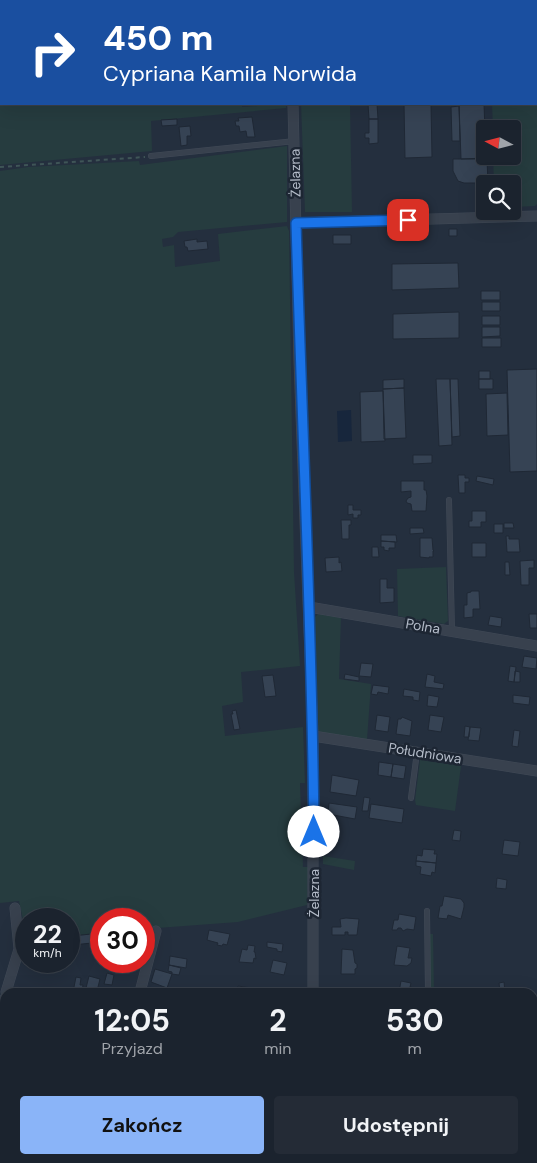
<!DOCTYPE html>
<html lang="pl">
<head>
<meta charset="utf-8">
<style>
  body { margin:0; font-family:"DM Sans",sans-serif; background:#242b36; color:#f1f3f6; height:100vh; display:flex; flex-direction:column; font-size:19px; white-space:nowrap }
  * { box-sizing:border-box; margin:0 }
  p { font-size:16px; color:#a0a4aa }
  .icon { flex:none; width:28px; height:28px; fill:none; stroke:currentColor; stroke-width:2; stroke-linecap:round; stroke-linejoin:round }
  .map { position:relative; flex:1; overflow:hidden }
  .drawer { position:absolute; left:0px; top:988px; width:538px; height:176px; display:flex; flex-direction:column; background:#1b232e; border-radius:15px 15px 0 0; box-shadow:0 5px 20px #0002,0 0 0 1px #39404a }
  .drawer>* { flex:none }
  .guide { position:absolute; left:0px; top:0px; width:538px; height:105px; box-shadow:0 5px 20px #0002,0 0 0 1px #39404a; background:#1a4fa0; color:#fff; overflow:hidden }
  .needle { width:32px; rotate:277deg }
  .tools { position:absolute; left:476px; top:120px; display:grid; gap:10px }
  .tools a { display:grid; place-items:center; width:45px; height:45px; border-radius:5px; background:#1b232e; box-shadow:0 5px 20px #0002,0 0 0 1px #39404a; font-size:25px }
  .speed { position:absolute; left:15px; top:908px; display:flex; gap:10px; font-size:25px; font-weight:700; text-align:center }
  .speed>* { display:grid; place-content:center; width:65px; height:65px; border-radius:50%; background:#1b232e; box-shadow:0 5px 20px #0002,0 0 0 1px #39404a; line-height:1 }
  .speed small { font-size:12px; font-weight:400 }
  .speed .limit { border:8px solid #d22; background:#fff; color:#111 }
  .pin { position:absolute; display:grid; place-items:center; width:42px; height:42px; color:#fff; margin:-21px; border-radius:10px; box-shadow:0 2px 8px #0006 }
  .me { position:absolute; width:55px; margin:-28px; rotate:0deg; stroke-linejoin:round; filter:drop-shadow(0 0 4px #0008) }
  .turn { display:flex; align-items:center; gap:18px; height:105px; padding:0 20px; font-size:22px }
  .turn .icon { width:65px; height:65px; stroke-width:2.5 }
  .turn b { display:block; font-size:35px; line-height:42px }
  .eta { display:flex; justify-content:space-evenly; align-items:center; height:85px; text-align:center }
  .eta b { font-size:30px; font-weight:700; line-height:35px }
  .button { display:flex; gap:10px; margin-top:auto; padding:10px 20px }
  .button a { flex:1; height:58px; border-radius:5px; background:#8ab4f8; color:#111; font-size:20px; font-weight:700; line-height:58px; text-align:center }
  .button a+a { background:#242b36; color:#f1f3f6 }
  .map>svg:first-child { display:block }
  .green { fill:#263c3f }
  .water { fill:#17263c }
  .building { fill:#364354; stroke:#1f2835 }
  .lines { fill:none; stroke-linecap:round; stroke-linejoin:round }
  .lane-casing { stroke:#414a57; stroke-width:6 }
  .street-casing { stroke:#414a57; stroke-width:11 }
  .path { stroke:#3f5557; stroke-width:2; stroke-dasharray:4 4; stroke-linecap:butt }
  .lane { stroke:#38414e; stroke-width:5 }
  .street { stroke:#38414e; stroke-width:10 }
  .route-casing { stroke:#114b97; stroke-width:12 }
  .route { stroke:#1a73e8; stroke-width:9 }
  .labels { text-anchor:middle; dominant-baseline:central; stroke-width:5; stroke-linejoin:round; paint-order:stroke }
  .street-label { font-size:14px; fill:#b4bcc9; stroke:#1d2633 }
</style>
</head>
<body>
<div class="map">
<svg width="537" height="1163" viewBox="0 0 537 1163">
  <rect width="100%" height="100%" fill="#242f3e"/>
  <path class="green" d="M0,0L73,1H1V104H242V107L286,104V108L151,121L152,151L0,165Z
    M122,0H281V1H111Z
    M490,0H537V204L535,206L513,207L512,184H494L493,156H512V129H493L492,104H536V1Z
    M301,104H350L352,212H305Z
    M287,146V222L178,232L173,237L162,239L163,247L174,245L175,267L220,261L218,234L287,226L289,231L294,572L300,666L241,672L243,702L222,706L225,736L303,727L305,783H300L303,867H308L307,905L238,922L144,929V919H101V933L69,937V919H26V934L19,901L0,903V171L28,167L139,161L140,165Z
    M446,567L448,621L444,624L398,616L397,569Z
    M318,614L341,618L339,679L371,684L367,740L320,732L318,730L315,617Z
    M420,760L461,766L455,811L416,805L415,800Z
    M323,856L355,861L354,870L323,864Z
    M429,934H433L434,992H431Z"/>
  <path class="water" d="M351,410L352,441L338,442L337,411Z"/>
  <path class="building" d="M368,104H377L378,119H369Z
    M404,104H431L432,157L405,158Z
    M459,104H484L486,158L461,159Z
    M459,106L460,141H452L451,107Z
    M252,117L255,137H247L246,131L240,132L239,126H236L235,121H239L238,118Z
    M177,119V125L162,126L161,120Z
    M369,119H378V143L369,144V138H365V133H369Z
    M190,126L191,136H187V145L181,146L179,127Z
    M453,159H487L488,183H464L458,181L453,171Z
    M449,229H457V236H449Z
    M333,235H351V244H333Z
    M197,239V242L207,241L208,249L188,251L187,247H185L184,241Z
    M458,263L459,288L392,290V264Z
    M481,291H500V300H481Z
    M482,302H500V311H482Z
    M459,312V338L393,339V314Z
    M482,316H500V325H482Z
    M482,327H500V336L482,337Z
    M482,338H501V347H482Z
    M537,369V471L510,472L507,370Z
    M479,371H490V379H479Z
    M404,379V388L383,389V380Z
    M436,379H450L452,445L439,446Z
    M450,379H458L460,436L452,437Z
    M479,379H493V389H479Z
    M404,388L406,438L384,439L383,389Z
    M383,391L385,441L361,442L360,392Z
    M507,393L508,435L487,436L486,394Z
    M413,455H432V463L413,464Z
    M458,475H465V478H469V482H465V493H459Z
    M477,476L494,479L493,485L476,481Z
    M401,481H424V490H426L427,496L426,511H412L411,504L407,503L406,501L408,498L411,497V491L401,492Z
    M348,505H353V510H361V515H358V518H353V514L348,515Z
    M472,511H486V522H481V527H469V521H472Z
    M341,520H351V525H349V539H342Z
    M504,523H513L514,528H504Z
    M494,524H503V533H494Z
    M410,528H423L424,533L410,534Z
    M381,535H396L397,542L381,541Z
    M506,536H509V539H519L520,552H507Z
    M420,538H432L433,550L434,551H433V557H429V558L420,557Z
    M381,541L395,542V548H389V551L384,550V547H381Z
    M472,543H486V557H472Z
    M372,547H378L379,557H372Z
    M339,557V563L341,562L342,571L326,572L325,558Z
    M534,560V568H529V585H521L520,561Z
    M505,562H509L510,575H505Z
    M380,579H387V588H394V602L380,603Z
    M471,591H479L480,609H473V617L464,618V605H467V593L471,592Z
    M529,614H537V628H530Z
    M490,616L502,618L501,627L488,625Z
    M524,656L537,658L536,669L522,667Z
    M361,663L373,664L371,677L359,676Z
    M510,666L516,667L514,682L508,681Z
    M515,671L520,672V682H514Z
    M345,674L359,677V681L344,679Z
    M427,674L435,676L434,682L444,684L443,689L425,687Z
    M273,675L276,696L265,697L262,676Z
    M373,685L389,687L388,694L378,692L377,695L371,694Z
    M404,689L420,692L419,701L413,700V697L403,696Z
    M428,695L439,697L437,707L427,706Z
    M513,695L530,697L529,705L513,703Z
    M236,710L240,729L234,730L231,714H233L232,711Z
    M377,715L390,717L388,732L375,730Z
    M430,715L444,717L441,732L428,730Z
    M402,717L412,721L410,736L396,734L398,719H401Z
    M465,726L470,727L469,737H464Z
    M470,727L481,728L479,741L468,740Z
    M514,730L520,731L518,747L512,746Z
    M379,762L393,764L391,777L378,775Z
    M393,764L406,766L404,779L391,777Z
    M332,775L359,780L356,796L330,792Z
    M364,797L370,798L368,811H362Z
    M329,803L357,807L355,819L328,814Z
    M371,804L404,809L402,823L369,818Z
    M454,830L461,831L460,841L452,840Z
    M504,840L520,842L518,856L502,854Z
    M423,849L435,850L434,854H437L436,863L416,861L417,855L422,856Z
    M416,861L436,863L435,873L432,872L431,876L420,874L421,867L416,866Z
    M497,878L507,880L506,889L496,888Z
    M444,896L461,899L464,903V907L461,919L448,915L447,919L438,918L440,906H442Z
    M399,914L416,917L414,930L407,929L403,931L401,928H398L397,930H392L394,920H398Z
    M346,918L359,919L357,935H348V932H345V935H332V927H341L340,919Z
    M149,928L145,943L144,945V929Z
    M209,930L230,934L227,945L223,944L222,946L217,945L218,943L207,940Z
    M101,933V942L73,945L72,936Z
    M267,942L283,944L282,952L277,951V949L267,947Z
    M248,945L255,946L254,952H255L256,959L254,958L253,963L239,962L242,949L247,950Z
    M397,946L410,948L408,958H412L411,963L407,966L394,965Z
    M342,949L353,950L355,963L357,964V968L355,969V974H341Z
    M170,956L187,959L186,968L169,965Z
    M273,960L287,963L284,975L270,972Z
    M169,965L181,968L179,975L172,974V972L168,971Z
    M155,969L172,974L167,988L151,982Z
    M107,973L114,975L112,985L104,984Z
    M89,976L100,979L97,991L86,988Z
    M76,977L81,978L80,985H83L82,992H73Z
    M401,981L411,983L410,987L414,988L413,992H399Z
    M504,982L505,992H500L499,983Z
    M238,986L251,988L250,992H237Z
    M270,988L289,992H270Z
    M3,1076H5V1090L0,1089Z
    M532,1120L537,1121V1135L532,1133Z
    M31,1159H50L49,1162L44,1161V1163L31,1160Z
    M273,1159H283L282,1163H272Z
    M302,1159H322L321,1163H305L306,1160Z
    M386,1159H399L398,1163H385Z
    M494,1159H507L506,1163H493Z"/>
  <g class="lines">
    <g class="lane-casing">
      <path id="lane" d="M151,156L295,141
        M449,500L452,631
        M411,798L417,752
        M427,911L428,992"/>
    </g>
    <g class="street-casing">
      <path id="street" d="M290,0V1
        M293,104L299,360L313,736V992
        M296,223L537,216
        M309,607L537,646
        M313,736L537,771
        M6,992L19,949L15,908
        M140,992L156,931
        M0,1016L5,998
        M532,1066L537,1067
        M0,1121L5,1122
        M532,1146L537,1147
        M135,1159L150,1163
        M92,1163L93,1159
        M218,1163L219,1159
        M340,1163L342,1159
        M472,1163L473,1159"/>
    </g>
    <path class="path" d="M0,167L145,157"/>
    <use href="#lane" class="lane"/>
    <use href="#street" class="street"/>
  </g>
  <g class="lines">
    <g class="route-casing">
      <path id="route" d="M314,832C312,629 302,426 296,223L408,220"/>
    </g>
    <use href="#route" class="route"/>
  </g>
  <g class="labels">
    <g class="street-label">
      <text transform="translate(295 173) rotate(-91)">Żelazna</text>
      <text transform="translate(423 626) rotate(10)">Polna</text>
      <text transform="translate(425 753) rotate(9)">Południowa</text>
      <text transform="translate(314 893) rotate(-90)">Żelazna</text>
    </g>
  </g>
</svg>
<div class="tools">
<a><svg class="needle" viewBox="-14 -14 28 28"><path d="M0-13l5 13h-10z" fill="#e53935"/><path d="M0 13l5-13h-10z" fill="#a0a4aa"/></svg></a>
<a><svg class="icon" aria-label="search" viewBox="0 0 24 24"><circle cx="10" cy="10" r="6"/><path d="M15 15l6 6"/></svg></a>
</div>
<div class="speed"><div>22<small>km/h</small></div><div class="limit">30</div></div>
<div class="pin" style="left:408px;top:220px;background:#d93025"><svg class="icon" aria-label="arrive" viewBox="0 0 24 24"><path d="M6 21V4h12l-3 4 3 4H6"/></svg></div>
<svg class="me" style="left:314px;top:832px" viewBox="-20 -20 40 40"><circle r="19" fill="#fff"/><path d="M0-13L10 11 0 6-10 11z" fill="#1a73e8"/></svg>
<div class="guide">
<div class="turn"><svg class="icon" aria-label="right" viewBox="0 0 24 24"><path d="M7 20v-9h11M14 6l5 5-5 5"/></svg><div><b>450 m</b>Cypriana Kamila Norwida</div></div>
</div>
<section class="drawer">
<div class="eta">
<div><b>12:05</b><p>Przyjazd</p></div>
<div><b>2</b><p>min</p></div>
<div><b>530</b><p>m</p></div>
</div>
<div class="button"><a>Zakończ</a><a>Udostępnij</a></div>
</section>
</div>
</body>
</html>
